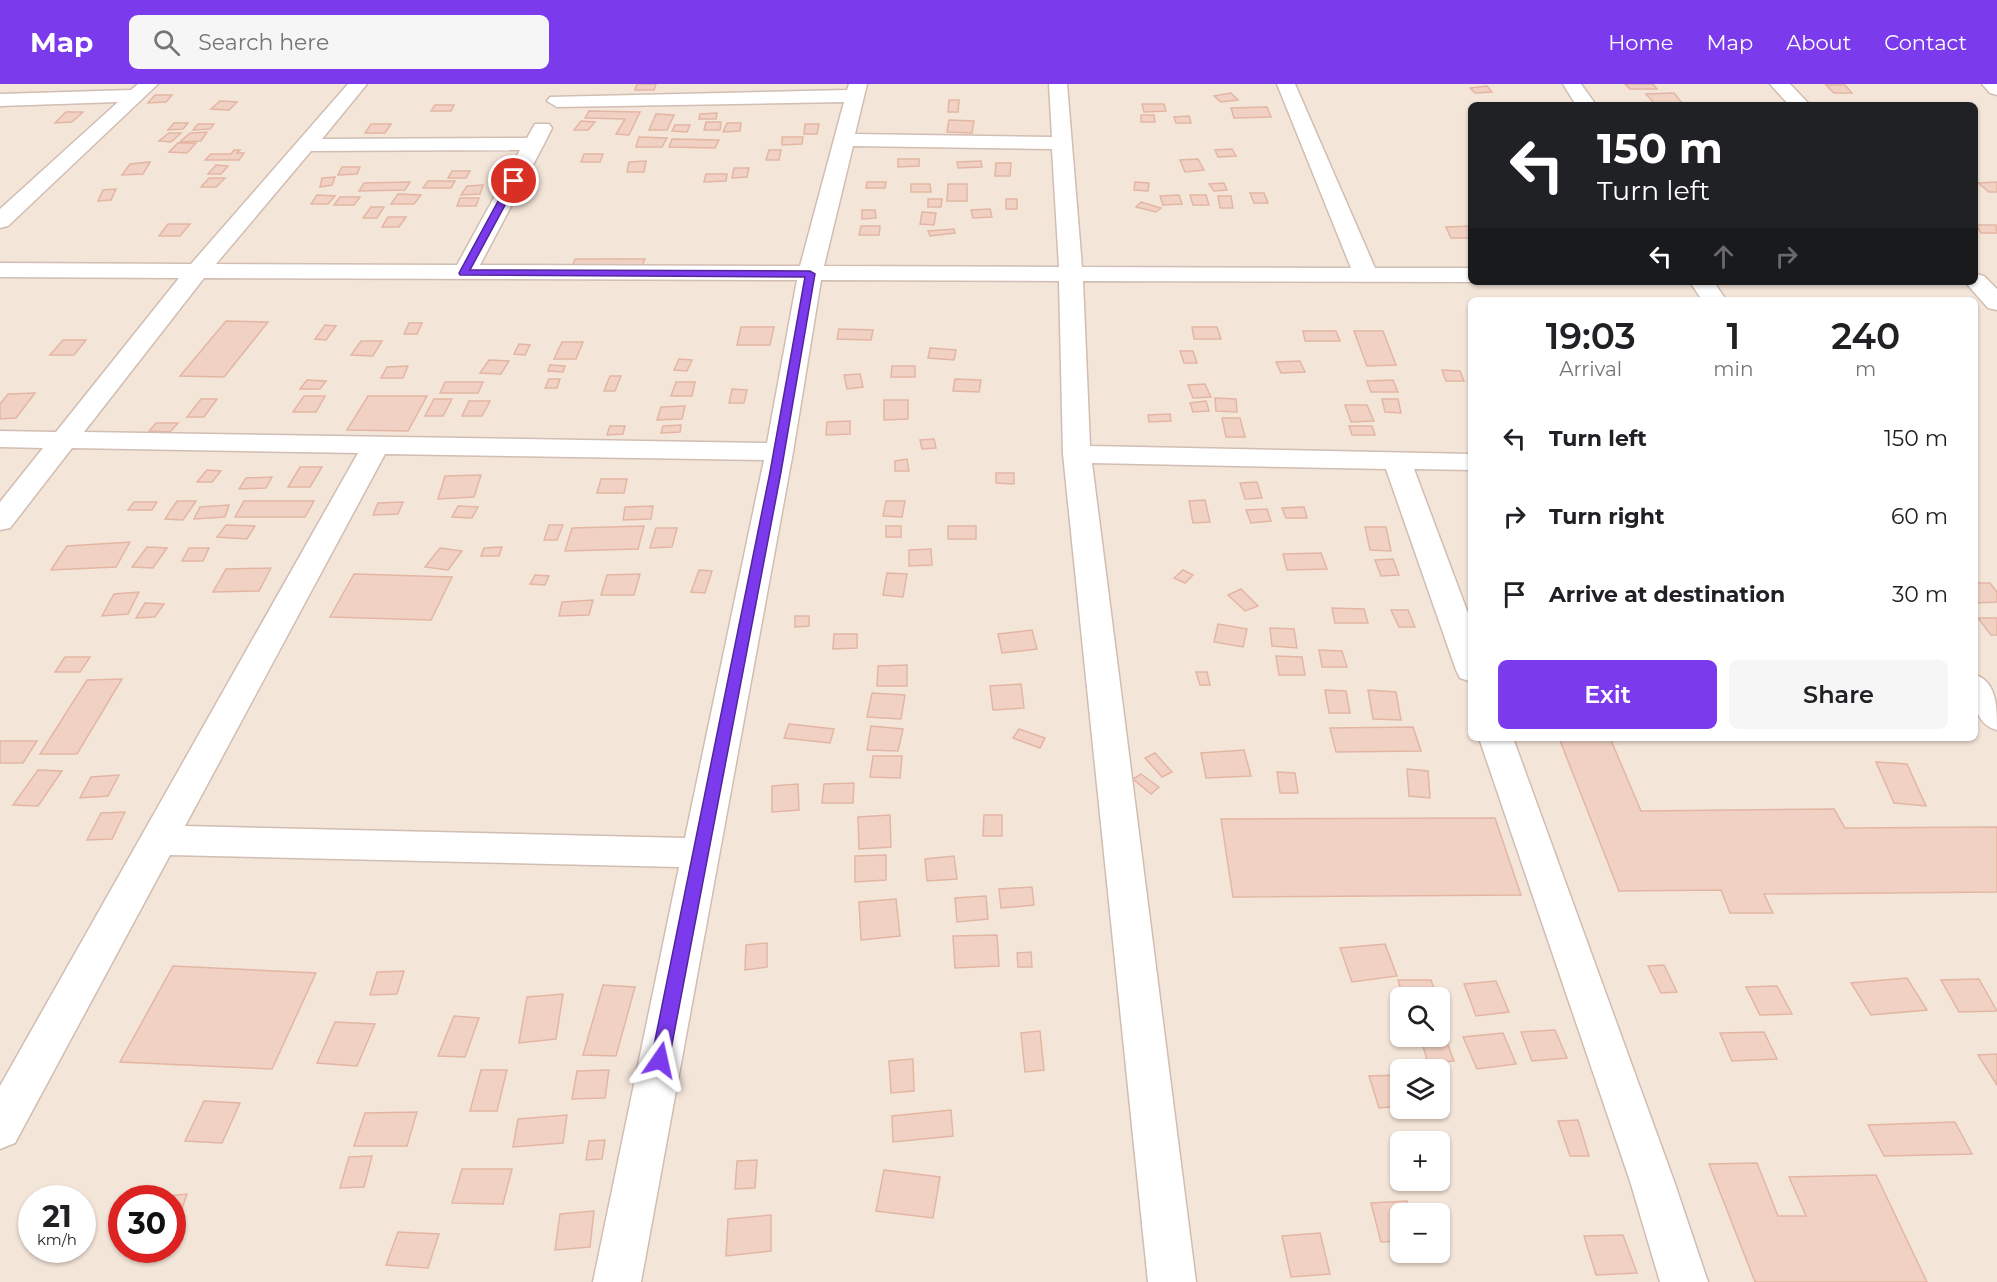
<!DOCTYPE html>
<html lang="en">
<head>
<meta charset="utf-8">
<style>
  body { margin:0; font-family:Montserrat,sans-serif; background:#f6f6f6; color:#202124; height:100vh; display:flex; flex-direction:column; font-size:22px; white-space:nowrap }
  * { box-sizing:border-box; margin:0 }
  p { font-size:20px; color:#757577 }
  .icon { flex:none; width:33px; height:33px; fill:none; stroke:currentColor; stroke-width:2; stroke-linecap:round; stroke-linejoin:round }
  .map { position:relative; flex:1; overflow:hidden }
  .details { position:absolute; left:1468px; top:213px; width:510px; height:444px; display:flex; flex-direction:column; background:#fff; border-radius:9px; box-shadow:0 2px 4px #0004 }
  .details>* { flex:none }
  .hud { position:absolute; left:1468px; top:18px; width:510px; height:183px; border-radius:9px; box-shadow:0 2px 4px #0004; background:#202124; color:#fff; overflow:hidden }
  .buttons { position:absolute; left:1390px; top:903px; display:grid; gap:12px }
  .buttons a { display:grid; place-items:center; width:60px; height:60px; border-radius:9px; background:#fff; box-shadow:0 2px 4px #0004; font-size:30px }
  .speed { position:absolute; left:18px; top:1101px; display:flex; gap:12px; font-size:30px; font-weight:700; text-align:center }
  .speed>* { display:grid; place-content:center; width:78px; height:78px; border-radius:50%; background:#fff; box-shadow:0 2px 4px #0004; line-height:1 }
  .speed small { font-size:15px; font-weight:400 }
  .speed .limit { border:9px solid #d22; background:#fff; color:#111 }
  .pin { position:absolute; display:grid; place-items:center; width:51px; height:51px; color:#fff; margin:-26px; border:3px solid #fff; border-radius:50%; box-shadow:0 2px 6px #0007 }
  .me { position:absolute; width:66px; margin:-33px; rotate:11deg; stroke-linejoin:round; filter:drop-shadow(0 0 4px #0008) }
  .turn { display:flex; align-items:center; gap:21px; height:126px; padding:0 30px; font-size:27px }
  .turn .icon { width:78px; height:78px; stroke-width:2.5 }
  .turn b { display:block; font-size:42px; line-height:51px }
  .lanes { display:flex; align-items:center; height:57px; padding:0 30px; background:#0003; justify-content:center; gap:30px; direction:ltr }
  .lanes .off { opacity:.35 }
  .eta { display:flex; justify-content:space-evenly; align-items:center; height:102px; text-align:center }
  .eta b { font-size:36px; font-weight:600; line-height:42px }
  .action { display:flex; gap:12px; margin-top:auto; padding:12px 30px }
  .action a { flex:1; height:69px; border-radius:9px; background:#7c3aed; color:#fff; font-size:24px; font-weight:600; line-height:69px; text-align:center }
  .action a+a { background:#f6f6f6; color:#202124 }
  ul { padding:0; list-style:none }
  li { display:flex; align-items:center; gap:18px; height:78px; padding:0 30px }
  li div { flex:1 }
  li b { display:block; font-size:22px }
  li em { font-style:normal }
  header { display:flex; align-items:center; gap:36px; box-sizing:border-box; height:84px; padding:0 30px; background:#7c3aed; color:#fff }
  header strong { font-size:28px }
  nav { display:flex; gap:33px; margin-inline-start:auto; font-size:21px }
  .search { width:420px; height:54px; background:#f6f6f6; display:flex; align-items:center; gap:15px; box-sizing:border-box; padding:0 21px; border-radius:9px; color:#757577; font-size:22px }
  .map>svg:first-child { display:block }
  .residential { fill:#f4e5d9; fill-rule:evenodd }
  .building { fill:#f1d1c3; stroke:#e3b6a4; stroke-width:1.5 }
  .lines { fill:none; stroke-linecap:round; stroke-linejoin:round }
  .minor-casing { stroke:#d1bdb2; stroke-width:3 }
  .minor { fill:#fff; fill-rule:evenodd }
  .route { fill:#7c3aed; stroke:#51269a; stroke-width:1.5 }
</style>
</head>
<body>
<header>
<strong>Map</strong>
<div class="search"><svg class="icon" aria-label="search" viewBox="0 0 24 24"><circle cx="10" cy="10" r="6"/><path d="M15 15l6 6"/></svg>Search here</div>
<nav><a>Home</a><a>Map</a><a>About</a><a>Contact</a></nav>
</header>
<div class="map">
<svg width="1997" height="1198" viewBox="0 0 1997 1198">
  <rect width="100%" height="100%" fill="#fcf4ea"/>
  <path class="residential" d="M0,0H1997V1198H0ZM1472,21H1976V198H1472ZM1472,216H1976V654H1472ZM1401,914H1440V952H1401ZM1401,986H1440V1024H1401ZM1401,1058H1440V1096H1401ZM32,1114H82V1166H32ZM122,1114H172V1166H122ZM1401,1130H1440V1168H1401Z"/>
  <path class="building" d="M637,0H656L654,6H635Z
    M1625,0H1653L1657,5H1630Z
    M1826,1H1845L1852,9H1834Z
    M1487,2L1492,8L1475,9L1470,4Z
    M1231,9L1238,16L1221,18L1214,12Z
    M1674,9L1682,19H1654L1646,10Z
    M155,11H172L166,18L148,19Z
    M949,16H959L958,28H948Z
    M220,17L237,18L229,26L211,25Z
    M1142,20H1164L1166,27L1144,28Z
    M435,21H454L451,27H431Z
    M1267,23L1271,33L1234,34L1231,24Z
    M589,27L640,28L629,51L616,50L625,35L585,34Z
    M66,28H83L72,38L55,39Z
    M717,29L716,35H699L700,30Z
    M656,30L674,31L667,46H649Z
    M1141,31H1154L1155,38H1141Z
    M1189,32L1191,39H1176L1174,33Z
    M949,36L974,37L972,49L947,48Z
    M581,37L595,38L588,46H574Z
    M706,38H721L720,46H704Z
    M174,39H188L183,45L168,46Z
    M727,39H741L740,47L723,48Z
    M198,40H214L210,45L193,46Z
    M371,40H391L385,49H365Z
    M805,40H819L817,50H804Z
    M675,41H690L687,48L672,47Z
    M207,48L201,57L180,58L190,49Z
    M169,49H181L171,58L159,57Z
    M639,53L667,54L662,63H636Z
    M782,53H803L802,60L782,61Z
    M672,55L719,56L715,64L669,63Z
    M178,59H196L187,69L169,68Z
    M1232,65L1236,72L1218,73L1215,66Z
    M234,66H240L237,69H244L239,76H205L211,70H231Z
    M769,66H781L779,76H766Z
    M584,70H603L600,78H581Z
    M898,75H919V82L898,83Z
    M1198,75L1204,86L1185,88L1180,76Z
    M646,77L644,88H627L629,78Z
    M981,77L982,83L958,84L957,78Z
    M150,78L143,90L122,91L130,80Z
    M996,79H1011L1010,92H995Z
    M216,81L228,82L221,90H208Z
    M342,83H360L357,90L338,91Z
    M734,84H749L747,93L732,94Z
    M452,87H470L466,94H448Z
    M706,90H727L726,97L704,98Z
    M335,93L332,101L320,103L322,94Z
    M209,94H225L216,103H201Z
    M428,97H455L451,104H423Z
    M410,98L405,106L359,107L364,99Z
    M867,98H886L885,104H866Z
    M1135,98L1149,99L1148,107L1134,106Z
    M1997,98V108H1989L1978,99Z
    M1224,99L1227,106L1214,107L1209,100Z
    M911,100H930L931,108H911Z
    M948,100H967V117H947Z
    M483,101L480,110L461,111L467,102Z
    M116,105L111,116L98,117L103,106Z
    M1250,109H1264L1268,119H1254Z
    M398,110L421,111L414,120H391Z
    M317,111L335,112L328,120H311Z
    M1179,111L1182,120L1163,121L1160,112Z
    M1190,111H1206L1209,121H1193Z
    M1218,112H1231L1233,124H1220Z
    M340,113H360L354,121H334Z
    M460,114H479L476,122H457Z
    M928,115H942L941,123H928Z
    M1006,115H1017V125H1006Z
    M1141,118L1161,124L1156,128L1136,123Z
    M371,123H384L377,134H363Z
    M990,125L992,133L973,134L971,126Z
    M862,126H875L876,134L862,135Z
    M922,128L936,129L934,141L920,140Z
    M388,133H406L399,143H382Z
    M168,140H190L180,152H159Z
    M1976,141H1996L1997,149H1981Z
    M861,142H880L879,151H859Z
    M1472,142V154H1451L1446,143Z
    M954,145L955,149L930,152L928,147Z
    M575,175H645L641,184L572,183Z
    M226,237L268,238L224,293L180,292Z
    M409,239H422L417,250H404Z
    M325,241L336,242L326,256L315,255Z
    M741,243H774L770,261H737Z
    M1192,243H1217L1221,255H1194Z
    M839,245L873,246L871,256L837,255Z
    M1303,247H1336L1340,257H1305Z
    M1354,247H1383L1396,281L1367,282Z
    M63,256H86L74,271H50Z
    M361,257H382L373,272L351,271Z
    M562,258H583L576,275H554Z
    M519,260L530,261L525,271L514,270Z
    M930,264L956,266L954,276L928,274Z
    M1180,267H1193L1197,279H1184Z
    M679,275L692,276L687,287L674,286Z
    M489,276L509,277L501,290L480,289Z
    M1300,277L1305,288L1281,289L1276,278Z
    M550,281L565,282L563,288L548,287Z
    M408,282L403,294H381L387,283Z
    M892,282H915V293H891Z
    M1442,286L1460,287L1464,297H1446Z
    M860,290L863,303L847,305L844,291Z
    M610,292H621L615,307H604Z
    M549,295H560L557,304H545Z
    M955,295L981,296L979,308L953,307Z
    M307,296L326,297L320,305H300Z
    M1393,296L1398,308H1371L1367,297Z
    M445,298H483L478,309H440Z
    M676,298H695L692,312H671Z
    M1205,300L1211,313L1193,314L1188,301Z
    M732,305L747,306L744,319H729Z
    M35,309L16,334L0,335V320L8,310Z
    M304,312H325L316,328H293Z
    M368,312H427L408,347L347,346Z
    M1215,314L1236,315L1237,328L1216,327Z
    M201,315H217L204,333H187Z
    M434,315H452L443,332H425Z
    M1382,315H1398L1401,329L1385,328Z
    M884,316H908V335L884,336Z
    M469,317H490L482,332H462Z
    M1206,317L1209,327L1193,328L1190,319Z
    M1345,321H1367L1374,337L1351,338Z
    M685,322L682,335L657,336L661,323Z
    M1170,330L1171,337L1149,338L1148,331Z
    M1222,334H1240L1245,353H1226Z
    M850,337V350L826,351L827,338Z
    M156,339H178L170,348L149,347Z
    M681,341L680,348L661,349L663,342Z
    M610,342H625L623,350L607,351Z
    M1349,342H1372L1375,351H1352Z
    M934,355L936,364L922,365L920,356Z
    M907,375L909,387H895V377Z
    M300,383H322L310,403H288Z
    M207,386L221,387L212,398H197Z
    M996,389H1014V400L996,399Z
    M481,391L474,413L438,415L445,392Z
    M272,393L266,404L239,405L246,394Z
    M601,395H627L624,409H597Z
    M1257,398L1262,414L1245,415L1240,399Z
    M1205,416L1210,438L1193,439L1189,417Z
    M177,417H196L183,436L165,435Z
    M244,417H314L305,433H235Z
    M886,417H905L902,433L883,432Z
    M134,418H157L152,426H128Z
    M403,418L398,430L373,431L378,419Z
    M229,421L225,433L194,435L200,423Z
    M458,422L478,423L472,434L452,433Z
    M653,422L651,435L623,436L625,423Z
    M1304,423L1307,434H1286L1282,424Z
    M1267,425L1271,437L1251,439L1246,426Z
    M226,441L255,442L247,455L217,453Z
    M549,441H563L557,456H544Z
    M644,442L638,465L565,467L572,444Z
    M886,442H901V453H886Z
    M948,442H976V455H948Z
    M1365,443H1386L1391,467L1370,466Z
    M656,444H677L672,463L650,464Z
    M130,458L116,483L51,486L67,462Z
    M147,463L167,464L153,484L132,483Z
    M502,463L499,472H481L484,464Z
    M189,464H209L203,477H182Z
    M440,464L462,467L448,486L425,483Z
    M931,465L932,481L909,482V466Z
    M1321,469L1327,485L1287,486L1283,470Z
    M1393,475L1399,491L1381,492L1375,476Z
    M271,484L259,507L213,508L226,485Z
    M699,486L712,487L705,509L691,508Z
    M1183,486L1193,491L1185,499L1174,494Z
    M887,489L907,490L903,513L883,511Z
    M354,490L452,493L431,536L330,533Z
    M640,490L634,511H601L607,491Z
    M535,491L549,492L545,501L530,500Z
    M1976,499H1990L1997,508V518L1976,519Z
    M1241,505L1258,522L1245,527L1228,511Z
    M139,508L128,530L102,532L114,510Z
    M593,516L589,531L559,532L562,518Z
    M145,519L164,520L155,533L136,534Z
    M1332,524L1364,525L1368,539H1335Z
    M1391,526H1408L1415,543H1399Z
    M795,532H809V542L795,543Z
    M1978,534H1997V551H1991Z
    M1218,540L1247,545L1243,563L1214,558Z
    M1270,544L1294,545L1297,564L1272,562Z
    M1032,546L1037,565L1002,569L998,550Z
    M834,550H857V564L833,565Z
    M1319,566L1342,567L1347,583H1322Z
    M1276,572L1302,573L1305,591H1279Z
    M65,573H90L80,588H55Z
    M907,581V602H877L878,582Z
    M1196,588H1207L1210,601H1200Z
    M122,595L77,670H40L87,596Z
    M1021,600L1024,624L993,626L990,602Z
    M1325,606L1346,607L1350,629H1329Z
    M1368,606L1396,608L1401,636L1373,635Z
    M872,609L905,611L901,635L867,633Z
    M789,640L834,645L830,659L784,654Z
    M871,642L903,645L898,667L867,666Z
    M1413,643L1421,667L1336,668L1330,644Z
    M1019,645L1045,654L1040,664L1013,654Z
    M1559,654H1610L1641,727L1834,725L1845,744L1997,743V808L1764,810L1773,829H1730L1721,806L1619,807Z
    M0,657H37L23,679H0Z
    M1244,666L1251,692L1206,694L1201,669Z
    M1155,669L1172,688L1162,693L1145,674Z
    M873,672H902L900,694L870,693Z
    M1876,678L1907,680L1926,722L1894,719Z
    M1407,685L1428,687L1430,714L1409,712Z
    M38,686L62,687L38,722L13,721Z
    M1277,688L1295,689L1298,709H1280Z
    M1141,690L1159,703L1151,710L1133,695Z
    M119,691L108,712L80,714L91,693Z
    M854,699L853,719H822L824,700Z
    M798,700L799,726L772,728V702Z
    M125,728L112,755L87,756L101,729Z
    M890,731L891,763L859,765L858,733Z
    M984,731H1002V752H983Z
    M1495,734L1521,811L1233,813L1221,735Z
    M886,771V796L855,798V772Z
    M954,772L957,795L927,797L925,775Z
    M1032,803L1034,821L1001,824L999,805Z
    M986,812L988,835L957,838L955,814Z
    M896,815L900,852L861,856L859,818Z
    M997,851L999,882L955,884L953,852Z
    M767,859V883L745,886L746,861Z
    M1385,860L1397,892L1352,898L1340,864Z
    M1031,868L1032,883H1018L1017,869Z
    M1664,881L1677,908L1661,909L1648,882Z
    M173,882L316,889L272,985L120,978Z
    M404,887L397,910L370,911L377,888Z
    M1907,894L1927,926L1871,931L1851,899Z
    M1979,895L1997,927L1959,928L1941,896Z
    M1398,896H1431L1437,914H1403Z
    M1496,897L1509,928L1476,932L1464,900Z
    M603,901L635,903L616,972L583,971Z
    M1777,902L1792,930L1760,931L1746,903Z
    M563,910L556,955L519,959L527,913Z
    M454,932L479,934L465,973L438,972Z
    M335,938L375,940L357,982L317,979Z
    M1440,940L1454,977L1428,979L1420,952H1440Z
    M1555,946L1567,974L1532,977L1521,948Z
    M1040,947L1044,986L1025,988L1021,949Z
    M1764,948L1777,975L1732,977L1720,949Z
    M1503,949L1516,980L1477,985L1463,953Z
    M1997,970V1001L1978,971Z
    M913,975L914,1007L891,1009L889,977Z
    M481,986H507L497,1027H470Z
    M609,986L605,1014L572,1015L577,987Z
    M1398,991L1401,1022L1379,1024L1369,992Z
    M204,1017L240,1019L222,1059L185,1057Z
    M951,1026L953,1052L893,1058L892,1032Z
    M417,1028L407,1062H354L365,1029Z
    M567,1031L563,1059L513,1063L518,1035Z
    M1578,1036L1589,1072H1570L1558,1037Z
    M1955,1038L1972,1070L1884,1072L1868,1041Z
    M605,1056L602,1075L586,1076L589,1057Z
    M372,1072L364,1103L340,1104L349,1073Z
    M757,1076L755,1104L735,1105L737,1077Z
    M1757,1079L1778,1132H1806L1789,1093L1876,1091L1927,1198H1755L1709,1080Z
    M462,1085H512L503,1120L452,1119Z
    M884,1086L940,1093L933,1134L876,1127Z
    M187,1110L172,1154V1114H149Z
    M1407,1117L1410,1130H1401V1157L1381,1158L1371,1119Z
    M594,1127L590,1163L555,1166L560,1130Z
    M771,1131V1167L726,1172L728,1135Z
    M398,1148L439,1150L428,1184L386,1181Z
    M1320,1149L1330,1190L1291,1193L1282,1152Z
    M1623,1151L1637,1189L1596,1191L1584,1152Z"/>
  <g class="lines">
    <g class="minor-casing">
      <path id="minor" d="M138,0H158L8,142L0,144V125L118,18L0,22V10L131,6Z
        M348,0H367L322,55L527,54L535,40H549L552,44L544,60L480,181L800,182L844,18L557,23L547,17L550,13L847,6L849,0H867L855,50L1052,53L1049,0H1067L1082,183L1351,184L1277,0H1295L1375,184H1472V198L1083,197L1090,362L1472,370V386L1414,385L1472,540V598L1460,594L1456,586L1386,385L1092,379L1196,1198H1148L1063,370L1059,197L821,196L793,368L641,1198H593L679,783L170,771L15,1059L0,1065V1002L358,369L72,364L10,444L0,446V418L43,364L0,363V347L56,348L179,194L0,193V179L191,180ZM853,62L1052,65L1059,183L824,182ZM520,66L457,181L216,180L311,67ZM204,194L797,196L767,359L84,348ZM385,370L764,376L685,754L185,742Z
        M1563,0H1581L1596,21H1576Z
        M1770,0H1790L1810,21H1789Z
        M1982,0H1997V11L1990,9Z
        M1976,190L1984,192L1997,205V226L1988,224L1965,198H1976Z
        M1690,198H1714L1726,216H1702Z
        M1976,591C1997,599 1997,623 1997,646C1972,639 1974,613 1976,591Z
        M1479,654H1513L1674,1097L1708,1198H1660L1630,1097Z"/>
    </g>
    <use href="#minor" class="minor"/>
  </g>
  <path class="route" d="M514,94L518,97L470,186L810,187L815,190L781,388L669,976L666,982L660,984L654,982L651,976L770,388L805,193L460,191L459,189L509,97Z"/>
</svg>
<div class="buttons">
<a><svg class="icon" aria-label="search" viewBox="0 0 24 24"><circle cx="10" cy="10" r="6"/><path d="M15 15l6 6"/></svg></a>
<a><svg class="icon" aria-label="layers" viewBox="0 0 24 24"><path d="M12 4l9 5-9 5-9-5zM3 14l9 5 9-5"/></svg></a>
<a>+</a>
<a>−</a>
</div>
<div class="speed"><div>21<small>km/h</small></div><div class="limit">30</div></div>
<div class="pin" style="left:514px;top:97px;background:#d93025"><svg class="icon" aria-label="arrive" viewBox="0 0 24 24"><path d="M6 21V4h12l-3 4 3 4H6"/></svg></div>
<svg class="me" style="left:660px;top:976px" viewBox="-20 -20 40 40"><path d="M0-17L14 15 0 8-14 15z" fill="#7c3aed" stroke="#fff" stroke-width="4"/></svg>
<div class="hud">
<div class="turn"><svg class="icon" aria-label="left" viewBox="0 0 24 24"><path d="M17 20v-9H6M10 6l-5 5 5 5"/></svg><div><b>150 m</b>Turn left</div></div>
<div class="lanes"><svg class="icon" aria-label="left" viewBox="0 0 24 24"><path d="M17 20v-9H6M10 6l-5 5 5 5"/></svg><svg class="icon off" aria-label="ahead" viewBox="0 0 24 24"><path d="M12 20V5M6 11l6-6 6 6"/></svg><svg class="icon off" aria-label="right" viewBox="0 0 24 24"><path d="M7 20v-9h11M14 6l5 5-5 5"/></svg></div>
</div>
<section class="details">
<div class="eta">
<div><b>19:03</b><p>Arrival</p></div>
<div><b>1</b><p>min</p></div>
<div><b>240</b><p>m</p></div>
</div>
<ul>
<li><svg class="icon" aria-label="left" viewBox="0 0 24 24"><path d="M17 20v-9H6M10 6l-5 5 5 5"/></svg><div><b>Turn left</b></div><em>150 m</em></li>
<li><svg class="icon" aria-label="right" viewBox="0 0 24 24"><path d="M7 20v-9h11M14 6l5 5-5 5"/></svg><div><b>Turn right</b></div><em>60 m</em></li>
<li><svg class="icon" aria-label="arrive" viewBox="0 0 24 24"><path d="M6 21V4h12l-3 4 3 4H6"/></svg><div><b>Arrive at destination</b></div><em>30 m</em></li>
</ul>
<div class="action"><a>Exit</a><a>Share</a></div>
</section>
</div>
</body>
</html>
